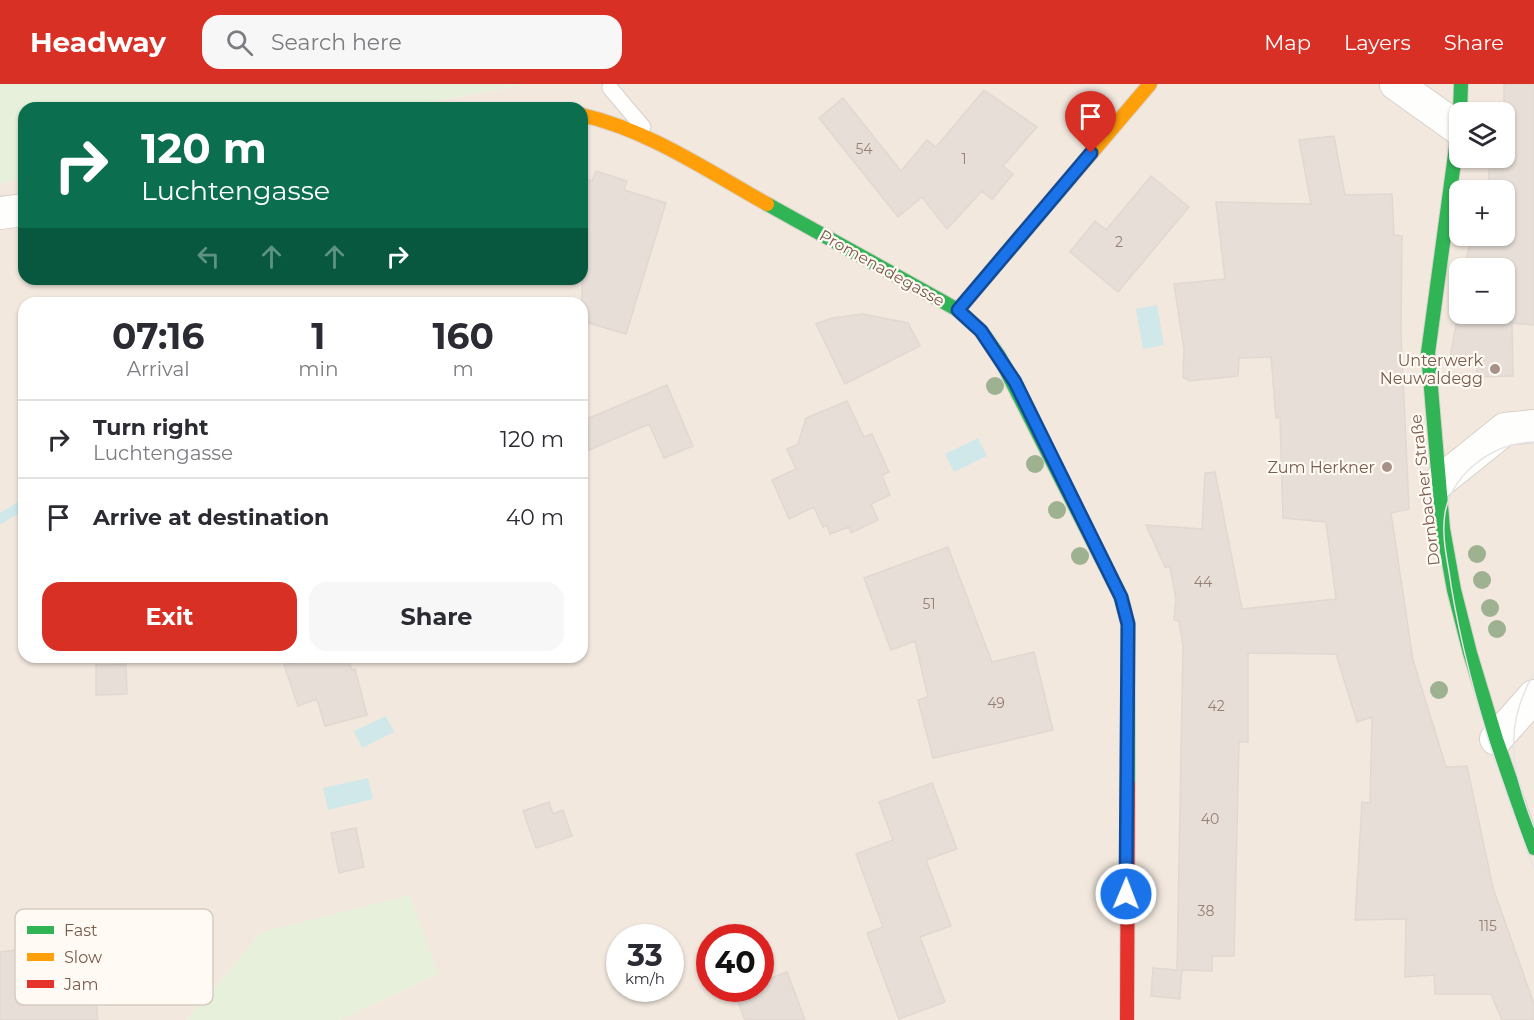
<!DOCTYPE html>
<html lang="en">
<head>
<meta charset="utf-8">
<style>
  body { margin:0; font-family:Montserrat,sans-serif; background:#f7f7f7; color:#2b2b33; height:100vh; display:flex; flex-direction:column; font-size:22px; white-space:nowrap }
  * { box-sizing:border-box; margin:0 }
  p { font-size:20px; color:#7c7c81 }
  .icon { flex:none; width:33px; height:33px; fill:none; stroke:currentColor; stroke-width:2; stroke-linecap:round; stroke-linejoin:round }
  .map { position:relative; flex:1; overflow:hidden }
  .drawer { position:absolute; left:18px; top:213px; width:570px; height:366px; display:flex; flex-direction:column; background:#fff; border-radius:18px; box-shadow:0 2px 4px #0004 }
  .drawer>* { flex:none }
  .banner { position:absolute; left:18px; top:18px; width:570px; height:183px; border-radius:18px; box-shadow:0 2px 4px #0004; background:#0b6e4f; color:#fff; overflow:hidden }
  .fabs { position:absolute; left:1449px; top:18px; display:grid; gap:12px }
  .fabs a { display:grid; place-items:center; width:66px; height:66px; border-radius:12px; background:#fff; box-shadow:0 2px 4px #0004; font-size:30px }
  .speed { position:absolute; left:606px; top:840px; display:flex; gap:12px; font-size:30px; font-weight:700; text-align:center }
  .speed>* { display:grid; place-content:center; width:78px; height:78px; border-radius:50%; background:#fff; box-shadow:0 2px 4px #0004; line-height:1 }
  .speed small { font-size:15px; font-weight:400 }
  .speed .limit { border:9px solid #d22; background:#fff; color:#111 }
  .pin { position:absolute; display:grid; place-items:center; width:51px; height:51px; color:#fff; margin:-62px -26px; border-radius:50% 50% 50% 0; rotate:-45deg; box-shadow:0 0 6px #0007 }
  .pin .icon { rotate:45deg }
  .me { position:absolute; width:66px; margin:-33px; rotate:1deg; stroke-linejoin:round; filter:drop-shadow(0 0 4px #0008) }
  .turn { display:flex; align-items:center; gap:21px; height:126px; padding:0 24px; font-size:27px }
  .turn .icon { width:78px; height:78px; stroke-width:2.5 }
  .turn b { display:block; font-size:42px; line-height:51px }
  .lanes { display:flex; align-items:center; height:57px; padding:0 24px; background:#0003; justify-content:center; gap:30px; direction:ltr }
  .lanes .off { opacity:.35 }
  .eta { display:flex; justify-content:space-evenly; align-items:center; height:102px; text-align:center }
  .eta b { font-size:36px; font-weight:700; line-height:42px }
  .action { display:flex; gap:12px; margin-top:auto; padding:12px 24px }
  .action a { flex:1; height:69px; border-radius:18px; background:#d93025; color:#fff; font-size:24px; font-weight:700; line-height:69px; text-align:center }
  .action a+a { background:#f7f7f7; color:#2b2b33 }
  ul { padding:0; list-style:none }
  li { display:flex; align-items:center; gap:18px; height:78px; padding:0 24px; border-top:2px solid #e1e1e2 }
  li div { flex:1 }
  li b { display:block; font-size:22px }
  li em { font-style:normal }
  header { display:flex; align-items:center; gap:36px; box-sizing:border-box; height:84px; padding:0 30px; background:#d93025; color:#fff }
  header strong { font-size:28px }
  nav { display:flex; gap:33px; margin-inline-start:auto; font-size:21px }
  .search { width:420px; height:54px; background:#f7f7f7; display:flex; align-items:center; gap:15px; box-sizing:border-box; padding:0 21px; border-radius:18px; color:#7c7c81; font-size:22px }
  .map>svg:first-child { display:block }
  .residential { fill:#f2e8de; fill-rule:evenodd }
  .green { fill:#e7f0db }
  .water { fill:#d0e8ea }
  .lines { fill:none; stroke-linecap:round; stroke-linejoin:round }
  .stream { stroke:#d0e8ea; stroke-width:10 }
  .building { fill:#e6ded7; stroke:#e2d8d2; stroke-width:1.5 }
  .lane-casing { stroke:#d7d1cb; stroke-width:17 }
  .street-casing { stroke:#d7d1cb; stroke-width:34 }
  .fast-casing { stroke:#d9d2cb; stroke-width:16 }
  .slow-casing { stroke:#d9d2cb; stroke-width:16 }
  .jam-casing { stroke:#d9d2cb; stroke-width:16 }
  .lane { stroke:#fefefd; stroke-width:15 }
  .street { stroke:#fefefd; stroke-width:32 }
  .fast { stroke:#30b455; stroke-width:14 }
  .slow { stroke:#ff9f0a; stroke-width:14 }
  .jam { stroke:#e5322d; stroke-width:14 }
  .tram { stroke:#e6e3e7; stroke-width:1.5 }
  .tree { fill:#9eb190 }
  .route-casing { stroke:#114b97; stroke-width:15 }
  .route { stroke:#1a73e8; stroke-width:10 }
  .poi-dot { fill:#a69286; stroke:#fffaf3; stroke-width:2 }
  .labels { text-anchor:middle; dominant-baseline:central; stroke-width:4.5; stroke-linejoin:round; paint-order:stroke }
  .number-label { font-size:14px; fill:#977e72 }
  .street-label { font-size:16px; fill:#7a5c4d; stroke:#fffaf3 }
  .poi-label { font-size:16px; fill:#7a5c4d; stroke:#fffaf3; text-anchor:end }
  .key { fill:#fffaf3; stroke:#d7cbc1; stroke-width:1.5 }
  .key-label { font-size:16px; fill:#7a5c4d }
</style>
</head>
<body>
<header>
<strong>Headway</strong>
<div class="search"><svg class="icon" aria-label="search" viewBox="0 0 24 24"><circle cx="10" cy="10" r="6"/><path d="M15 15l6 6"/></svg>Search here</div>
<nav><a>Map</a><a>Layers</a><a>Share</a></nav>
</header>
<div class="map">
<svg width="1534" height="936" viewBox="0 0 1534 936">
  <rect width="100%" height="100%" fill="#f9f5f0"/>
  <path class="residential" d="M526,0H1534V936H339L438,890L262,848L187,936H0V100L24,94V195H582V24H397ZM1460,28H1504V74H1460ZM1460,106H1504V152H1460ZM1460,184H1504V230H1460ZM24,219H582V573H24ZM620,854H670V904H620ZM710,854H760V904H710Z"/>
  <path class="green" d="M0,0H526L397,24H24V94L0,100Z
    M410,811L438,890L339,936H187L262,848Z"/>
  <path class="water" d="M1157,221L1164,261L1143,265L1136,225Z
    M978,354L987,372L954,388L945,370Z
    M386,632L394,648L362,664L354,647Z
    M368,694L373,715L328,726L323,704Z"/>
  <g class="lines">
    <path class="stream" d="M0,435L24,420"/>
  </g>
  <path class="building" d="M1504,0H1534V241L1512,239L1513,292L1477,293L1476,273L1450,274L1460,219V230H1504V184H1465L1471,152H1504V106H1488L1490,74H1504Z
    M984,6L1037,43L1003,82L1013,90L992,116L982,107L947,145L922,113L898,133L819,34L843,14L901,87L927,56L936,63Z
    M1334,52L1345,111L1392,110L1394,151L1402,152L1401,250L1409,425L1391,429L1413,576L1446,683L1467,682L1493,804L1534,920V936H1502L1491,910H1435L1434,891L1405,893L1406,835L1355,836L1362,718L1370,719L1372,633L1357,638L1336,570L1248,569V658H1239L1234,872H1212V887L1182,886L1180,915L1151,912L1153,884L1177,886L1183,562L1179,537L1174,536L1176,515L1170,483H1165L1146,441L1202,445L1205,389L1215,388L1242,525L1336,515L1326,438L1283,434L1280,333L1276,334L1271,273L1239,274L1238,292L1189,297L1188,295L1183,294L1184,265L1174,200L1225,195L1216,118L1311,120L1299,56Z
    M596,87L627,97L624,106L666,119L626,250L582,237V94L592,97Z
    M1151,92L1189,123L1118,208L1070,168L1095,137L1106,146Z
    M863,230L908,239L920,262L845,300L816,240L832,234Z
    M667,301L693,362L664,374L649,340L582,369V337Z
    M847,317L864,353L872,350L889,388L882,391L890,411L871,420L878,436L851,449L849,443L830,450L827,441L823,443L814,423L789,435L772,396L796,385L787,365L798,360L806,334Z
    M948,463L992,578L1034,568L1053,646L933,674L918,616L928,613L915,557L891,566L864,494Z
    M309,573H348L352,586L355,585L367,631L325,642L317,615L298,622L284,581Z
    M126,580L127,610L96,611V581Z
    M932,699L957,765L926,776L951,842L920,853L945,918L899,935L867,849L883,843L856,770L893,756L879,718Z
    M549,718L553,730L563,726L572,752L536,764L523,727Z
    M356,744L364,783L339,789L331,749Z
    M89,857L98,936H0V868Z
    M787,888L805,936H745L734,908L744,904H760V898Z"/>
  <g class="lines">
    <g class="lane-casing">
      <path id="lane" d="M610,4L643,43"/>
    </g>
    <g class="street-casing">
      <path id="street" d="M1396,0L1459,45
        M0,129L24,126
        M1439,398L1505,345L1534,342
        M1496,655L1534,612"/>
    </g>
    <g class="fast-casing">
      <path id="fast" d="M1460,28L1461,0
        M1460,34L1428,269L1443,445L1454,506L1470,569L1496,655L1534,764
        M767,120L958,226L981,247L999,272L1121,513L1128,540V700"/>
    </g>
    <g class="slow-casing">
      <path id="slow" d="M582,31C648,46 708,87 767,120
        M958,226L1150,0"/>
    </g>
    <g class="jam-casing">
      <path id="jam" d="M1127,936L1128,700"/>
    </g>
    <use href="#lane" class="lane"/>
    <use href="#street" class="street"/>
    <use href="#fast" class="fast"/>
    <use href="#slow" class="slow"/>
    <use href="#jam" class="jam"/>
    <path class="tram" d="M1534,358C1493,359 1453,388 1445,429C1441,453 1448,478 1451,501C1467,599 1498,693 1534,784
      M1534,589C1502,644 1512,687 1534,743"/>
  </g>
  <g class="tree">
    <circle cx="995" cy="302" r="9"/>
    <circle cx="1035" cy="380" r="9"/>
    <circle cx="1057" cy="426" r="9"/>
    <circle cx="1477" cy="470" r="9"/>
    <circle cx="1080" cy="472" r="9"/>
    <circle cx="1482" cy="496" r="9"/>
    <circle cx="1490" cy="524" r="9"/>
    <circle cx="1497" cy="545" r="9"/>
    <circle cx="1439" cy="606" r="9"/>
  </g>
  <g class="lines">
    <g class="route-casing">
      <path id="route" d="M1091,69L958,226L981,247L1015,298L1121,513L1128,540L1126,810"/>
    </g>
    <use href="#route" class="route"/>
  </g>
  <g class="poi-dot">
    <circle cx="1495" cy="285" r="6"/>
    <circle cx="1387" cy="383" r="6"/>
  </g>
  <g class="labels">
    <g class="number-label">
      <text x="864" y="65">54</text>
      <text x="964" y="75">1</text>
      <text x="1119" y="158">2</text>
      <text x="1203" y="498">44</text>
      <text x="929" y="520">51</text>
      <text x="996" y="619">49</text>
      <text x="1216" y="622">42</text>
      <text x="1210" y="735">40</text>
      <text x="1206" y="827">38</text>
      <text x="1488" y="842">115</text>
    </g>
    <g class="street-label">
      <text transform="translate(882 184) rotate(29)">Promenadegasse</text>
      <text transform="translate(1425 406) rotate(-97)">Dornbacher Straße</text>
    </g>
    <g class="poi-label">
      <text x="1483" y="276">Unterwerk<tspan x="1483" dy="18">Neuwaldegg</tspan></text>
      <text x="1375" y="383">Zum Herkner</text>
    </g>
  </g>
  <rect x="15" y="825" width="198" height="96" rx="9" class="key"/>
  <rect x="27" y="842" width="27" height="8" fill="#30b455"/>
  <rect x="27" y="869" width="27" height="8" fill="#ff9f0a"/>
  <rect x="27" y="896" width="27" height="8" fill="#e5322d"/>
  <g class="key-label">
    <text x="64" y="852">Fast</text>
    <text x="64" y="879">Slow</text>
    <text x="64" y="906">Jam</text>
  </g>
</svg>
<div class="fabs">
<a><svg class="icon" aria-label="layers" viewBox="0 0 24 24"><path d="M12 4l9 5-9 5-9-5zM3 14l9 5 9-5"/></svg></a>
<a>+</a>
<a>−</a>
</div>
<div class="speed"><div>33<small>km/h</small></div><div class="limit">40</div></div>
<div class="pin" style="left:1091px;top:69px;background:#d93025"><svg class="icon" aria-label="arrive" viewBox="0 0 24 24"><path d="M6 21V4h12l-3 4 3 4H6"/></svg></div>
<svg class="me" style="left:1126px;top:810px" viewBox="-20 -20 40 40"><circle r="17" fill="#1a73e8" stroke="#fff" stroke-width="3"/><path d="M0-11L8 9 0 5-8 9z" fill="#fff"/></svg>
<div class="banner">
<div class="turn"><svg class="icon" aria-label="right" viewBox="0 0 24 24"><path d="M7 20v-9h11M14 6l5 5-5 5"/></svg><div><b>120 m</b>Luchtengasse</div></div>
<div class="lanes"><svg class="icon off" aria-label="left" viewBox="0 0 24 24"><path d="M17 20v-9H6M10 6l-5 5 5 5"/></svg><svg class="icon off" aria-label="ahead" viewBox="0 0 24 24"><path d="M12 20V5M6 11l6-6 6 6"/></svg><svg class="icon off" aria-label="ahead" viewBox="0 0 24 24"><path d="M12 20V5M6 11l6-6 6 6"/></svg><svg class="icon" aria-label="right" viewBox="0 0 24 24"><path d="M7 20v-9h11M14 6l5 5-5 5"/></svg></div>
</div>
<section class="drawer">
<div class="eta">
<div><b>07:16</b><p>Arrival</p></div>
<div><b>1</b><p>min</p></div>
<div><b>160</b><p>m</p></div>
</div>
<ul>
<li><svg class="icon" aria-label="right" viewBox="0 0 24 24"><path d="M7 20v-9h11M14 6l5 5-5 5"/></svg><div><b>Turn right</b><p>Luchtengasse</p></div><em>120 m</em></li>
<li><svg class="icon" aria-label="arrive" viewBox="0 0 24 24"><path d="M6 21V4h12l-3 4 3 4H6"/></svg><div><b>Arrive at destination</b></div><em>40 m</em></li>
</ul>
<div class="action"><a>Exit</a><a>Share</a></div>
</section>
</div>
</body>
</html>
